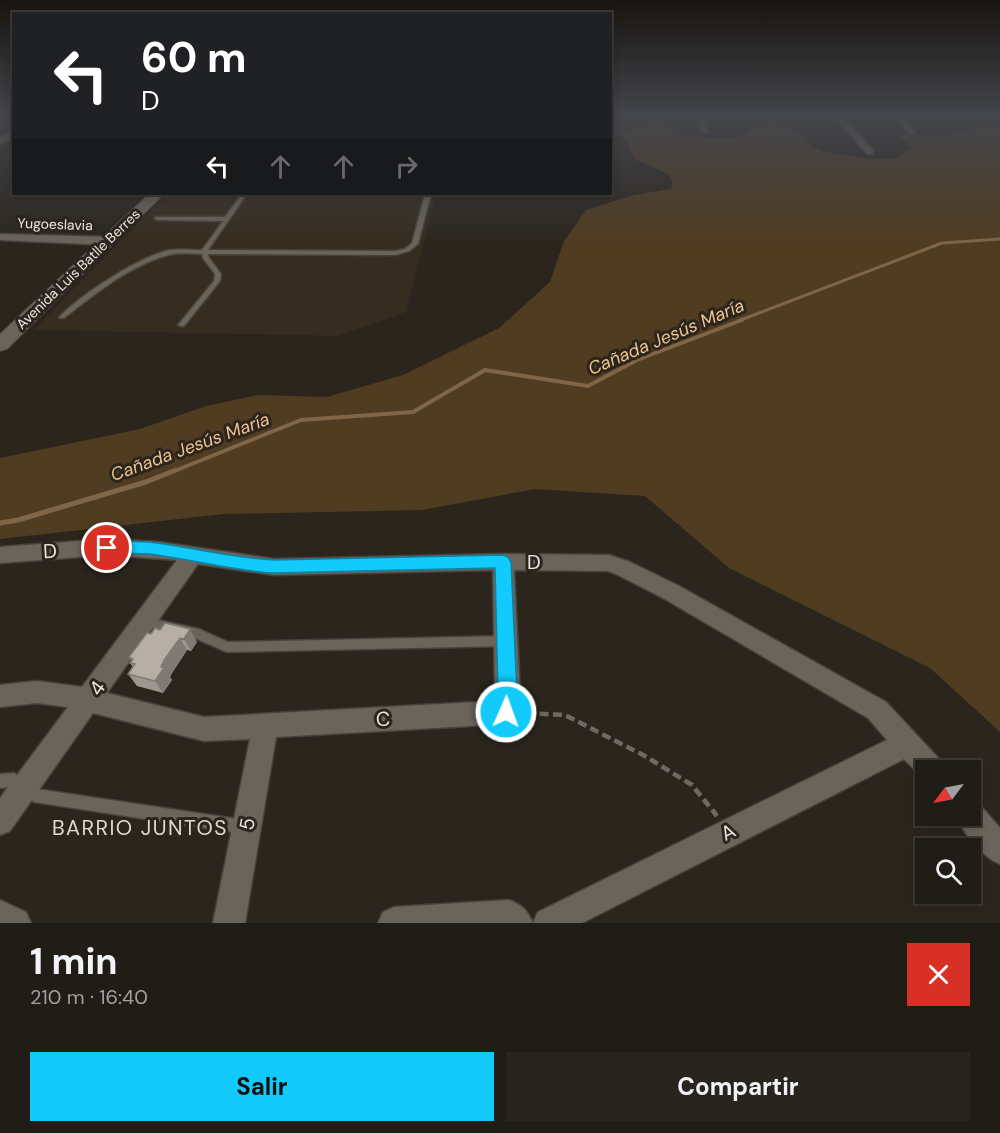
<!DOCTYPE html>
<html lang="es">
<head>
<meta charset="utf-8">
<style>
  body { margin:0; font-family:"DM Sans",sans-serif; background:#28251f; color:#f1f3f6; height:100vh; display:flex; flex-direction:column; font-size:22px; white-space:nowrap }
  * { box-sizing:border-box; margin:0 }
  p { font-size:20px; color:#a2a1a1 }
  .icon { flex:none; width:33px; height:33px; fill:none; stroke:currentColor; stroke-width:2; stroke-linecap:round; stroke-linejoin:round }
  .map { position:relative; height:923px; overflow:hidden }
  .drawer { display:flex; flex-direction:column; background:#201c16; flex:1 }
  .drawer>* { flex:none }
  .banner { position:absolute; left:12px; top:12px; width:600px; height:183px; border-radius:0px; box-shadow:0 3px 9px #0003,0 0 0 2px #3d3a35; background:#202124; color:#fff; overflow:hidden }
  .needle { width:39px; rotate:238deg }
  .buttons { position:absolute; left:915px; top:760px; display:grid; gap:12px }
  .buttons a { display:grid; place-items:center; width:66px; height:66px; border-radius:0px; background:#201c16; box-shadow:0 3px 9px #0003,0 0 0 2px #3d3a35; font-size:30px }
  .pin { position:absolute; display:grid; place-items:center; width:51px; height:51px; color:#fff; margin:-26px; border:3px solid #fff; border-radius:50%; box-shadow:0 2px 6px #0007 }
  .me { position:absolute; width:66px; margin:-33px; rotate:2deg; stroke-linejoin:round; filter:drop-shadow(0 0 4px #0008) }
  .turn { display:flex; align-items:center; gap:21px; height:126px; padding:0 30px; font-size:27px }
  .turn .icon { width:78px; height:78px; stroke-width:2.5 }
  .turn b { display:block; font-size:42px; line-height:51px }
  .lanes { display:flex; align-items:center; height:57px; padding:0 30px; background:#0003; justify-content:center; gap:30px; direction:ltr }
  .lanes .off { opacity:.35 }
  .round { display:grid; place-items:center; flex:none; width:63px; height:63px; border-radius:0px; background:#28251f }
  .head { display:flex; align-items:center; justify-content:space-between; height:102px; padding:0 30px }
  h1 { font-size:36px; font-weight:700; line-height:45px }
  .button { display:flex; gap:12px; margin-top:auto; padding:12px 30px }
  .button a { flex:1; height:69px; border-radius:0px; background:#12cafb; color:#111; font-size:24px; font-weight:700; line-height:69px; text-align:center }
  .button a+a { background:#28251f; color:#f1f3f6 }
  .map>svg:first-child { display:block }
  .built { fill:#362c1f }
  .green { fill:#503c20 }
  .lines { fill:none; stroke-linecap:round; stroke-linejoin:round }
  .stream-far2 { stroke:#7e6646; stroke-width:3 }
  .stream-far1 { stroke:#7e6646; stroke-width:4 }
  .stream { stroke:#7e6646; stroke-width:5 }
  .lane-casing { stroke:#47423b; stroke-width:3 }
  .street-casing { stroke:#47423b; stroke-width:3 }
  .secondary-casing { stroke:#47423b; stroke-width:2 }
  .path { stroke:#6f6962; stroke-width:4.5; stroke-dasharray:9 4.5; stroke-linecap:butt }
  .lane { fill:#6b645b; fill-rule:evenodd }
  .street { fill:#6b645b; fill-rule:evenodd }
  .secondary { fill:#6b645b; fill-rule:evenodd }
  .wall { fill:#9d968e }
  .shaded-wall { fill:#807a74 }
  .building { fill:#b7afa5; stroke:#807a74; stroke-width:1.5 }
  .route { fill:#12cafb; stroke:#0c83a3; stroke-width:1.5 }
  .labels { text-anchor:middle; dominant-baseline:central; stroke-width:6; stroke-linejoin:round; paint-order:stroke }
  .far-street-label { font-size:14px; fill:#eae6e0; stroke:#2b251d }
  .water-label { font-size:18px; font-style:italic; fill:#eec38d; stroke:#2b251d }
  .near-street-label { font-size:20px; fill:#eae6e0; stroke:#2b251d }
  .near-neighbourhood-label { font-size:21px; letter-spacing:1.5px; fill:#e1d9cf; stroke:#2b251d }
</style>
</head>
<body>
<div class="map">
<svg width="1000" height="923" viewBox="0 0 1000 923">
  <rect width="100%" height="100%" fill="#2b251d"/>
  <path class="built" d="M167,194H436L406,312L338,336L33,330Z"/>
  <path class="green" d="M648,123H663L687,135L720,139L743,136L758,124L776,123L804,135L811,146L824,152L871,159H896L913,147L900,138L904,135L939,136L1000,125V732L930,668L729,568L645,496L535,489L422,510L224,514L0,539V458L140,429L206,406L258,395L327,397L403,375L499,328L550,282L564,241L586,210L634,195L671,189L673,183L668,174L635,159L621,133Z"/>
  <g class="lines">
    <path class="stream-far2" d="M738,321L942,243L1000,239"/>
    <path class="stream-far1" d="M172,472L301,420L413,412L485,370L588,386L637,360L742,320"/>
    <path class="stream" d="M0,523L18,520L146,482L176,470"/>
    <g class="lane-casing">
      <path id="lane" d="M242,194H247L208,250L395,251L405,249L412,243L425,194H431L418,244L409,251L395,255L208,254L209,258L221,274L220,281L184,326H180L178,325L214,281L215,274L203,258L202,254C192,254 179,252 169,255C130,265 95,294 64,318H60L59,317C81,295 139,256 170,250C180,249 192,250 202,250L223,221L157,220L155,219V217H225Z
        M144,617L199,629L228,642L506,636L510,637L512,641L510,645L506,646L227,652L197,639L140,625L138,622L140,619Z
        M14,773L37,789L244,820L249,822L251,827L249,832L244,834L34,802L12,787L0,788V774Z"/>
    </g>
    <g class="street-casing">
      <path id="street" d="M696,116H704L708,134L701,132Z
        M767,116H775L776,118L772,120Z
        M834,116H843L873,150V154H867Z
        M893,116H902L915,130V134H909Z
        M14,131V137L0,144V137Z
        M0,234L109,237L115,241L109,245L0,240Z
        M107,539L159,542L274,559L503,554L609,555L630,562L679,586L886,702L942,762L946,771H926V781L904,759L582,923H533L538,912L887,740L868,718L663,598L616,574L608,571L514,570L520,693L519,712L515,720L506,724L276,737L245,923H213L250,739L204,741L93,713L10,831L0,835V798L68,707L37,703L0,707V685L37,681L82,687L177,560L107,555L0,563V547ZM198,564L274,575L493,570L495,701L204,717L107,693Z
        M970,801L980,805L1000,828V864C982,857 964,834 956,816H970Z
        M0,900L26,912L31,923H0Z
        M509,900C522,905 527,910 533,923H378L383,912L394,907Z"/>
    </g>
    <g class="secondary-casing">
      <path id="secondary" d="M149,194H164L7,349L0,351V334Z"/>
    </g>
    <path class="path" d="M526,713L565,715L645,756L692,785L717,816"/>
    <use href="#lane" class="lane"/>
    <use href="#street" class="street"/>
    <use href="#secondary" class="secondary"/>
  </g>
  <path class="wall" d="M147,633L197,642L191,651L187,650L172,673L170,677L172,680L163,693L137,686L128,674L133,667L130,663L132,661L129,657Z"/>
  <path class="shaded-wall" d="M190,629L197,642L191,651L184,639Z
    M180,638L187,650L172,673L170,677L172,680L163,693L155,681L164,660Z"/>
  <path class="building" d="M165,623L190,629L184,639L180,638L164,660L161,667L164,668L155,681L128,674L135,664L130,663L133,659L129,657L147,633L151,634L155,628L160,630Z"/>
  <linearGradient id="sky" x2="0" y2="1"><stop stop-color="#181410"/><stop offset="0.47" stop-color="#44464c"/><stop offset="1" stop-color="#44464c" stop-opacity="0"/></linearGradient>
  <rect width="1000" height="246" fill="url(#sky)"/>
  <path class="route" d="M107,542C121,542 135,541 149,542C191,547 232,558 274,560L503,555L508,557L511,562L517,693L513,718L506,721L499,718L497,712L498,693L495,568L274,573C232,571 191,559 149,554C135,553 121,554 107,554L101,552L99,548L101,543Z"/>
  <g class="labels">
    <g class="far-street-label">
      <text transform="translate(55 224) rotate(2)">Yugoeslavia</text>
      <text transform="translate(78 269) rotate(-44)">Avenida Luis Batlle Berres</text>
    </g>
    <g class="water-label">
      <text transform="translate(666 337) rotate(-23)">Cañada Jesús María</text>
      <text transform="translate(190 447) rotate(-20)">Cañada Jesús María</text>
    </g>
    <g class="near-street-label">
      <text transform="translate(50 551) rotate(-3)">D</text>
      <text x="534" y="562">D</text>
      <text transform="translate(97 688) rotate(-54)">4</text>
      <text transform="translate(383 719) rotate(-3)">C</text>
      <text transform="translate(247 824) rotate(-79)">5</text>
      <text transform="translate(728 832) rotate(-27)">A</text>
    </g>
    <g class="near-neighbourhood-label">
      <text x="140" y="828">BARRIO JUNTOS</text>
    </g>
  </g>
</svg>
<div class="buttons">
<a><svg class="needle" viewBox="-14 -14 28 28"><path d="M0-13l5 13h-10z" fill="#e53935"/><path d="M0 13l5-13h-10z" fill="#a2a1a1"/></svg></a>
<a><svg class="icon" aria-label="search" viewBox="0 0 24 24"><circle cx="10" cy="10" r="6"/><path d="M15 15l6 6"/></svg></a>
</div>
<div class="pin" style="left:107px;top:548px;background:#d93025"><svg class="icon" aria-label="arrive" viewBox="0 0 24 24"><path d="M6 21V4h12l-3 4 3 4H6"/></svg></div>
<svg class="me" style="left:506px;top:712px" viewBox="-20 -20 40 40"><circle r="17" fill="#12cafb" stroke="#fff" stroke-width="3"/><path d="M0-11L8 9 0 5-8 9z" fill="#fff"/></svg>
<div class="banner">
<div class="turn"><svg class="icon" aria-label="left" viewBox="0 0 24 24"><path d="M17 20v-9H6M10 6l-5 5 5 5"/></svg><div><b>60 m</b>D</div></div>
<div class="lanes"><svg class="icon" aria-label="left" viewBox="0 0 24 24"><path d="M17 20v-9H6M10 6l-5 5 5 5"/></svg><svg class="icon off" aria-label="ahead" viewBox="0 0 24 24"><path d="M12 20V5M6 11l6-6 6 6"/></svg><svg class="icon off" aria-label="ahead" viewBox="0 0 24 24"><path d="M12 20V5M6 11l6-6 6 6"/></svg><svg class="icon off" aria-label="right" viewBox="0 0 24 24"><path d="M7 20v-9h11M14 6l5 5-5 5"/></svg></div>
</div>
</div>
<section class="drawer">
<div class="head"><div><h1>1 min</h1><p>210 m · 16:40</p></div><a class="round" style="background:#d93025;color:#fff"><svg class="icon" aria-label="close" viewBox="0 0 24 24"><path d="M6 6l12 12M18 6L6 18"/></svg></a></div>
<div class="button"><a>Salir</a><a>Compartir</a></div>
</section>
</body>
</html>
